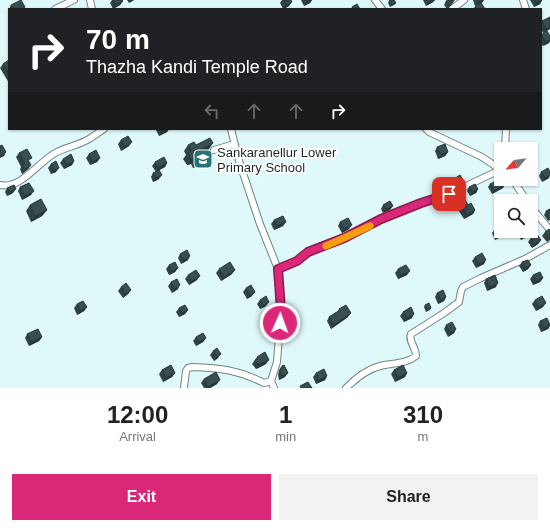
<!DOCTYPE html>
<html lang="en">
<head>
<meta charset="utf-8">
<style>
  body { margin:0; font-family:Arial,sans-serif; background:#f2f2f2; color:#222; height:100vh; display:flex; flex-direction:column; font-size:15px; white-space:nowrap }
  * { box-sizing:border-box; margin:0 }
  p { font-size:13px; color:#767676 }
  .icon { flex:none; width:22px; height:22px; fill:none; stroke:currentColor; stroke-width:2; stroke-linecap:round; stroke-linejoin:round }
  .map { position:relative; height:388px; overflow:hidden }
  .details { display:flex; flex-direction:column; background:#fff; flex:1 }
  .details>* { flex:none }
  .guide { position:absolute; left:8px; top:8px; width:534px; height:122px; border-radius:0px; box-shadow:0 1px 3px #0004; background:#202124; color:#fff; overflow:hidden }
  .needle { width:26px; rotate:242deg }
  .controls { position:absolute; left:494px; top:142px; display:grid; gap:8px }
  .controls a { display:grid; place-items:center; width:44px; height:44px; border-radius:0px; background:#fff; box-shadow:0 1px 3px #0004; font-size:20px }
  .pin { position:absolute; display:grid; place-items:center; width:34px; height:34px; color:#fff; margin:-17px; border-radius:8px; box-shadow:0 2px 6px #0006 }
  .me { position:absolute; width:44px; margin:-22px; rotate:2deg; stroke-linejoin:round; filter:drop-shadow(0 0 3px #0008) }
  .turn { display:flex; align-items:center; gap:14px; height:84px; padding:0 12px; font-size:18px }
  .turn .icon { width:52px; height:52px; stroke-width:2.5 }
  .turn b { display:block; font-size:28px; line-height:34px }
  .lanes { display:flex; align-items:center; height:38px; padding:0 12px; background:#0003; justify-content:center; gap:20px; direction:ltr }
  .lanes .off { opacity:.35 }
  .eta { display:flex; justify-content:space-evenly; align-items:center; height:68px; text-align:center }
  .eta b { font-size:24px; font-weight:600; line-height:28px }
  .primary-button { display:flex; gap:8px; margin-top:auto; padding:8px 12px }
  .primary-button a { flex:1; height:46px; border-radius:0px; background:#db2777; color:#fff; font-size:16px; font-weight:600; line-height:46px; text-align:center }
  .primary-button a+a { background:#f2f2f2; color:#222 }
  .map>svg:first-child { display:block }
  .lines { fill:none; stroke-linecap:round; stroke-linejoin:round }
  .minor-casing { stroke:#6d8486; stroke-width:8 }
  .minor { stroke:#fff; stroke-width:6 }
  .wall { fill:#304344 }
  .shaded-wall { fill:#273737 }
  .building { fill:#384e4f; stroke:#273737 }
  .route-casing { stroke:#8e194d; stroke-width:10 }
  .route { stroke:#db2777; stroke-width:7 }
  .slow { stroke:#f59e0b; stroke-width:7 }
  .labels { text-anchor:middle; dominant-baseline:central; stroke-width:4; stroke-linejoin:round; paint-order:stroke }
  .poi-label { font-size:13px; fill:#1c2626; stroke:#fff; text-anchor:start }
</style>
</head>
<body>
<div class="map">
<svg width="550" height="388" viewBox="0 0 550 388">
  <rect width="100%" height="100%" fill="#dff8fa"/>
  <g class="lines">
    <g class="minor-casing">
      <path id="minor" d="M90,0L92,9
        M375,0L382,9
        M523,0L526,9
        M55,9L74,0
        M452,9L464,0
        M231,129L239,161L260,224L278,269L281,310L277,362L271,381L274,388
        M426,129L429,132L482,157L501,170
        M505,149L506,129
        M214,150L235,144
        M512,179L527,201
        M0,185C21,190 40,160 57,152C67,147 79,145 89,139C94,136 99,132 104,129
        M531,207L550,230
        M278,269L297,261L308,252L344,239L381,219L421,203L449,194L500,170
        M184,388L186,371L188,368L192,367C220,368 239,370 264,383L271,381
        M346,388C355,379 368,369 380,366C392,363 406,364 416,356C416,347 408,341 411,334L444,313L459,302L461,291L463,287L481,278L525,259L550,245"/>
    </g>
    <use href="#minor" class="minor"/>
  </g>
  <path class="wall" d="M112,0H122L123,1L120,5L113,9L110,3Z
    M127,0H134L129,3Z
    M282,0H291L289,6L283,9L280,3Z
    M301,0H312L310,3L304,6Z
    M423,0H435L433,2L426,6Z
    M455,0L448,9H447L444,5L446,1Z
    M473,0H484L481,3L485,9H473L475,7L480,4L475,6Z
    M530,0H542L540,4L534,7Z
    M389,1L396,3L394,5L390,7L388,3Z
    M11,5L25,7L24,9H9V10V9Z
    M550,17V29L543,33L541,29V23L542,21Z
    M541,35L550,36V41L549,43L543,46L541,43Z
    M9,60V83L0,68L3,64Z
    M157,129H169L167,132L159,136L156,130Z
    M121,140L129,146L121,151L118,144Z
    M188,145H196L209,149L200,154L199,165L193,168L191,164L187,165L183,159L186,155L184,151Z
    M437,147L448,152L445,156L438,159L435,151Z
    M19,153L29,162L31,165L28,169L22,174L20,169L21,167L16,157Z
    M89,154L100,158L97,162L90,165L86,158Z
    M63,159L74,161L72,165L64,169L60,163Z
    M155,162L167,163L165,167L159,170V179L153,182L151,177L153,173L156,172L152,166Z
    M51,164L56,172L51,174L48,168Z
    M541,172L549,178L542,182L539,176Z
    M454,179L463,180L460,184L454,187L451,183Z
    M490,184L503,188L492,194L488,187Z
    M20,187L31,195L22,200L18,191Z
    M469,187L478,189L476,193L470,196L467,191Z
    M7,188L13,193L7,196L5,192Z
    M456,198L468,205L475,210L473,214L464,219L453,202Z
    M508,198L517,201H506Z
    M30,205L47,210L42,216L31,222L26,211Z
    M383,205L390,210L383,213L381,209Z
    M550,209V220L548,221L544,215L546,211Z
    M274,220L283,226L274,230L271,224Z
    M340,222L349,229L342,233L338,226Z
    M495,229L502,236L495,240L492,233Z
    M550,230V240L547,242L542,236L545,232Z
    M518,231H530L528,236L521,240L517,233Z
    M531,238L541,240L538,244L532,248L528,242Z
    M180,254L188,260L181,264L178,258Z
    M475,257L484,264L476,268L472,261Z
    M522,262L531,265L528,269L523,272L519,266Z
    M169,265L178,268L175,272L169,275L166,269Z
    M219,269L232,274L221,281L216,273Z
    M398,269L407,275L398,279L395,273Z
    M188,275L197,280L189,285L185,279Z
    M533,275L543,278L540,282L533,285L530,279Z
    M486,279L496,287L487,291L484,283Z
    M171,282L178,289L172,293L168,286Z
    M121,287L131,290L128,294L123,298L118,291Z
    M246,288L252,296L247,299L243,292Z
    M437,293L446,297L444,301L438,304L435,297Z
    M260,300L266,306L260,309L257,304Z
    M535,300L543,307L536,311L532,304Z
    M77,304L87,307L84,311L77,315L74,308Z
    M425,305L431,308L430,310L426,312L424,307Z
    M179,308L188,310L185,314L179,317L176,312Z
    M339,309L348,317L331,329L327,321L329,317L337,313Z
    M403,312L412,318L404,322L400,316Z
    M540,321L550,324V326L548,329L541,332L538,325Z
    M446,325L456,329L454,333L448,337L444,329Z
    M27,334L42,337L39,341L29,346L25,338Z
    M196,337L206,338L203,342L196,346L193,341Z
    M213,351L218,358L214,361L210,355Z
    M257,357L266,364L256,369L252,364Z
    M282,366L285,377L279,380L278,375L279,370Z
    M162,370L175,373L172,377L163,382L159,374Z
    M394,370L407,373L405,377L395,382L391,374Z
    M316,373L327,376L325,380L316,384L313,377Z
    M204,379L217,384L210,388H204L201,383Z"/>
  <path class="shaded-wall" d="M131,0H134L129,3Z
    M311,0H312L310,3L304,6L307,2Z
    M432,0H435L433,2L426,6L429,2Z
    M482,0H484L482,3L475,6L478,2Z
    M542,0L540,4L534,7L537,3Z
    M123,1L120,5L113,9L116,5Z
    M292,2L289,6L284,9L286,5Z
    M550,27V29L543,33L546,29Z
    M550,40L549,43L543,46L546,42Z
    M168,129H169L167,132L159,136L162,132Z
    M132,142L129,146L121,151L124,147Z
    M213,143L209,149L195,157L199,151Z
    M6,152L4,156L0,158V156Z
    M448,152L445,156L438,159L441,155Z
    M100,158L97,162L90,165L92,162Z
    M195,158L191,164L187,165L191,160Z
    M203,159L199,165L193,168L197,162Z
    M74,161L72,165L64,169L67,165Z
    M167,163L165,167L156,172L158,168Z
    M31,165L28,169L22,174L24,170Z
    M59,168L56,172L51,174L54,170Z
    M162,175L159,179L153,182L156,178Z
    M550,175L549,178L542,182L545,178Z
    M463,180L460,184L454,187L456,183Z
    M505,185L503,188L492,194L494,191Z
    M16,189L13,193L7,196L10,192Z
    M478,189L476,193L470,196L472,192Z
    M34,191L31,195L22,200L25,196Z
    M393,206L390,210L383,213L386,209Z
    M47,210L42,216L31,222L35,216Z
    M475,210L473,214L464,219L467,215Z
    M286,222L283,226L274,230L277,226Z
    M352,225L349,229L342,233L344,229Z
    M505,232L502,236L495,240L498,236Z
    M530,232L528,236L521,240L524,236Z
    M541,240L538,244L532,248L535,244Z
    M190,256L188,260L181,264L184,260Z
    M486,260L484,264L476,268L479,264Z
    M531,265L528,269L523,272L525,268Z
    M178,268L175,272L169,275L172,271Z
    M235,270L232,274L221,281L224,277Z
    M410,271L407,275L398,279L401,275Z
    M200,276L197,280L189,285L192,281Z
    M543,278L540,282L533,285L536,281Z
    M498,283L496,287L487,291L490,287Z
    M180,285L178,289L172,293L175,289Z
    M131,290L128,294L123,298L126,294Z
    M255,292L252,296L247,299L250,295Z
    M446,297L444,301L438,304L441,300Z
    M269,302L266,306L260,309L263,306Z
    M546,303L543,307L536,311L539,307Z
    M87,307L84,311L77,315L80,311Z
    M188,310L185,314L179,317L182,313Z
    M351,313L348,317L331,329L334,325Z
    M414,314L412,318L404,322L407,318Z
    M550,325L548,329L541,332L544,328Z
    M456,329L454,333L448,337L451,333Z
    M42,337L39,341L29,346L32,342Z
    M206,338L203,342L196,346L199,342Z
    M221,354L218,358L214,361L217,357Z
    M269,360L266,364L256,369L258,365Z
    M175,373L172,377L163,382L166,378Z
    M288,373L285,377L279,380L282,376Z
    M407,373L405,377L395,382L398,378Z
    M327,376L325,380L316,384L319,380Z
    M220,380L217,384L210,388H207L208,387Z"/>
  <path class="building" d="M21,0L25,7L22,9H13L11,5Z
    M113,0H122L123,1L116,5Z
    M284,0H291L292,2L286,5Z
    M306,0H311L307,2Z
    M391,0H394L396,3L392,5L389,1Z
    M448,0H454L451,3L450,6L446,1Z
    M535,0H542L537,3Z
    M481,3L485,9H476L475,7Z
    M357,4L360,9H353L352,7Z
    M550,17V27L546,29L542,21Z
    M547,31L550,36V40L546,42L541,35Z
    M9,60V74L3,64Z
    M161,129H168L162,132Z
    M128,136L132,142L124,147L121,140Z
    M210,138L213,143L199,151L203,159L197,162L195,158L191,160L188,153L191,151L188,145L194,142L196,145Z
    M445,144L448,152L441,155L437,147Z
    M2,145L6,152L0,156V146Z
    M27,149L32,158L28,160L31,165L24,170L22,165L25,164L19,153Z
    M96,150L100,158L92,162L89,154Z
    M71,154L74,161L67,165L63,159Z
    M164,157L167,163L158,168L155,162Z
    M56,161L59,168L54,170L51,164Z
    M548,168L550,172V175L545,178L541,172Z
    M159,170L162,175L156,178L153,173Z
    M460,175L463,180L456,183L454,179Z
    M502,179L505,185L494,191L490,184L496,181V182Z
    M29,183L34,191L25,196L20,187Z
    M475,184L478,189L472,192L469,187Z
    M14,185L16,189L10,192L7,188Z
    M462,194L468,205L471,203L475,210L467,215L456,198Z
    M514,194L517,201H510L508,198Z
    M41,199L47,210L35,216L30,205Z
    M390,201L393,206L386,209L383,205Z
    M550,209V216L546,211Z
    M283,216L286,222L277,226L274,220Z
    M348,218L352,225L344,229L340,222Z
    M501,226V231H504L505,232L498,236L495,229Z
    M549,229L550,230V237L549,238L545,232Z
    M521,231H530V232L524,236Z
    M536,233L541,240L535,244L531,238Z
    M187,250L190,256L184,260L180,254Z
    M482,253L486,260L479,264L475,257Z
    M528,260L531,265L525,268L522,262Z
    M175,262L178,268L172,271L169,265Z
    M230,262L235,270L224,277L219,269Z
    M406,265L410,271L401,275L398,269Z
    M196,270L200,276L192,281L188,275Z
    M540,272L543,278L536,281L533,275Z
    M495,275L498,283L490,287L486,279Z
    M177,279L180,285L175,289L171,282Z
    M126,283L131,290L126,294L121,287Z
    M251,285L255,292L250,295L246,288Z
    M443,290L446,297L441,300L437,293Z
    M266,296L269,302L263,306L260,300Z
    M542,296L546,303L539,307L535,300Z
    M83,301L87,307L80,311L77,304Z
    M429,303L431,308L427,310L425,305Z
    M185,305L188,310L182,313L179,308Z
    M346,305L351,313L334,325L329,317L340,310L339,309Z
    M411,307L414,314L407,318L403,312Z
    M547,318L550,325L544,328L540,321Z
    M452,322L456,329L451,333L446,325Z
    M38,329L42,337L32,342L27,334Z
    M203,333L206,338L199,342L196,337Z
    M217,348L221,354L217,357L213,351Z
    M265,352L269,360L258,365L255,360L258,358L257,357Z
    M171,365L175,373L166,378L162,370Z
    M284,365L288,373L282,376L280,371L282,366Z
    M403,365L407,373L398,378L394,370Z
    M324,369L327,376L319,380L316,373Z
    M216,372L220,380L208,387L204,379Z
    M308,382L312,388H301L300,386Z"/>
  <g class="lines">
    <g class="route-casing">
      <path id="route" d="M280,323L281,310L278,269L297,261L308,252L344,238L381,219L421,203L449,194"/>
    </g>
    <use href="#route" class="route"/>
    <path class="slow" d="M326,246L344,238L370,226"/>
  </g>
  <defs>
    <g id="school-square" transform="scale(1)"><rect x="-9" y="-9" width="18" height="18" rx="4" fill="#287377" stroke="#fff"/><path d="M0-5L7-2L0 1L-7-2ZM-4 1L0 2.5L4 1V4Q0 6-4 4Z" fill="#fff"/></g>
  </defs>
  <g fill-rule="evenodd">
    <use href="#school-square" x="203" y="159"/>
  </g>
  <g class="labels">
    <g class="poi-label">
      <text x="217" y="152">Sankaranellur Lower<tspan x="217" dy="15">Primary School</tspan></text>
    </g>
  </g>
</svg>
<div class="controls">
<a><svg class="needle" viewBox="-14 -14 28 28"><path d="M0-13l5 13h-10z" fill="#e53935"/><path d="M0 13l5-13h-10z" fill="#767676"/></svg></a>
<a><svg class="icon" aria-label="search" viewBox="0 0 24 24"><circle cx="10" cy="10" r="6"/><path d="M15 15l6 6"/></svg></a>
</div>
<div class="pin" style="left:449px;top:194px;background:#d93025"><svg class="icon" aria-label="arrive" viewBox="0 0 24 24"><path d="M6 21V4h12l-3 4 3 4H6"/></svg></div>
<svg class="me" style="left:280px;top:323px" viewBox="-20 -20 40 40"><circle r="17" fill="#db2777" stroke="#fff" stroke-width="3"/><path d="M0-11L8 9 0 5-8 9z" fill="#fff"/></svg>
<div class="guide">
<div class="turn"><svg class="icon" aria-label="right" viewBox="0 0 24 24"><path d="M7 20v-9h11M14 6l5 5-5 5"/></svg><div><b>70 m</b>Thazha Kandi Temple Road</div></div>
<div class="lanes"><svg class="icon off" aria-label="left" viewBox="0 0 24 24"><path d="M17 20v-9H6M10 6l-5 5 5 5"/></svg><svg class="icon off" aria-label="ahead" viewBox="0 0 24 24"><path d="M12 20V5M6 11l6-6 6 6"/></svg><svg class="icon off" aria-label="ahead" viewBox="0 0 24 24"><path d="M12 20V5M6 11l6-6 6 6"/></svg><svg class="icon" aria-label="right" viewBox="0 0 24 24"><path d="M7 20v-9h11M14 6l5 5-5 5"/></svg></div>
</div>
</div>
<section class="details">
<div class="eta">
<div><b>12:00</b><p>Arrival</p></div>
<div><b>1</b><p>min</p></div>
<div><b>310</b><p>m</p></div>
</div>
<div class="primary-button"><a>Exit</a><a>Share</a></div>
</section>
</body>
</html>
